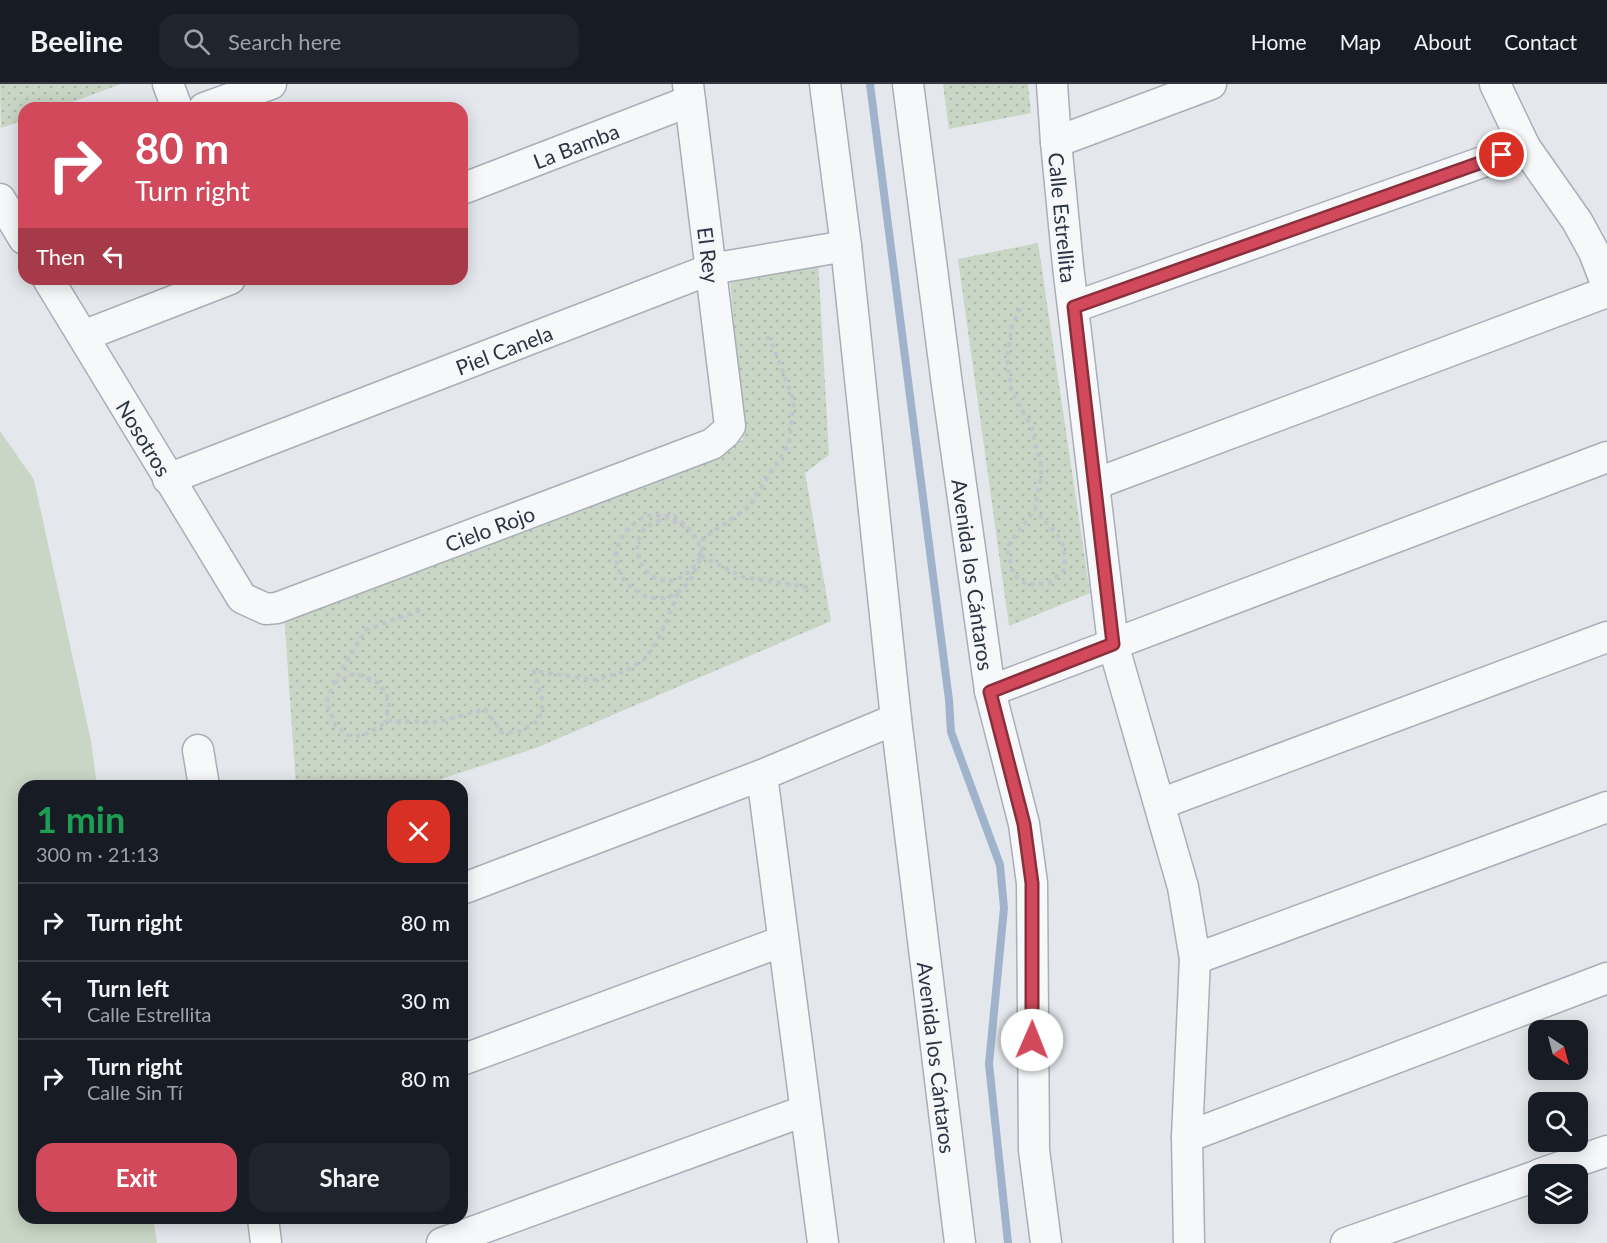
<!DOCTYPE html>
<html lang="en">
<head>
<meta charset="utf-8">
<style>
  body { margin:0; font-family:Lato,sans-serif; background:#20242c; color:#f1f3f6; height:100vh; display:flex; flex-direction:column; font-size:22px; white-space:nowrap }
  * { box-sizing:border-box; margin:0 }
  p { font-size:20px; color:#9ea1a6 }
  .icon { flex:none; width:33px; height:33px; fill:none; stroke:currentColor; stroke-width:2; stroke-linecap:round; stroke-linejoin:round }
  .map { position:relative; flex:1; overflow:hidden }
  .details { position:absolute; left:18px; top:696px; width:450px; height:444px; display:flex; flex-direction:column; background:#171b24; border-radius:18px; box-shadow:0 3px 15px #0003 }
  .details>* { flex:none }
  .hud { position:absolute; left:18px; top:18px; width:450px; height:183px; border-radius:18px; box-shadow:0 3px 15px #0003; background:#d1495b; color:#fff; overflow:hidden }
  .needle { width:39px; rotate:144deg }
  .controls { position:absolute; left:1528px; top:936px; display:grid; gap:12px }
  .controls a { display:grid; place-items:center; width:60px; height:60px; border-radius:12px; background:#171b24; box-shadow:0 3px 15px #0003; font-size:30px }
  .pin { position:absolute; display:grid; place-items:center; width:51px; height:51px; color:#fff; margin:-26px; border:3px solid #fff; border-radius:50%; box-shadow:0 2px 6px #0007 }
  .me { position:absolute; width:66px; margin:-33px; rotate:1deg; stroke-linejoin:round; filter:drop-shadow(0 0 4px #0008) }
  .turn { display:flex; align-items:center; gap:21px; height:126px; padding:0 18px; font-size:27px }
  .turn .icon { width:78px; height:78px; stroke-width:2.5 }
  .turn b { display:block; font-size:42px; line-height:51px }
  .then { display:flex; align-items:center; height:57px; padding:0 18px; background:#0003; gap:12px; font-size:22px }
  .round { display:grid; place-items:center; flex:none; width:63px; height:63px; border-radius:18px; background:#20242c }
  .summary { display:flex; align-items:center; justify-content:space-between; height:102px; padding:0 18px }
  h1 { font-size:36px; font-weight:700; line-height:45px; color:#1e9e55 }
  .action { display:flex; gap:12px; margin-top:auto; padding:12px 18px }
  .action a { flex:1; height:69px; border-radius:18px; background:#d1495b; color:#fff; font-size:24px; font-weight:700; line-height:69px; text-align:center }
  .action a+a { background:#20242c; color:#f1f3f6 }
  ul { padding:0; list-style:none }
  li { display:flex; align-items:center; gap:18px; height:78px; padding:0 18px; border-top:2px solid #363941 }
  li div { flex:1 }
  li b { display:block; font-size:22px }
  li em { font-style:normal }
  header { display:flex; align-items:center; gap:36px; box-sizing:border-box; height:84px; padding:0 30px; background:#171b24; border-bottom:2px solid #363941 }
  header strong { font-size:28px }
  nav { display:flex; gap:33px; margin-inline-start:auto; font-size:21px }
  .search { width:420px; height:54px; background:#20242c; display:flex; align-items:center; gap:15px; box-sizing:border-box; padding:0 21px; border-radius:18px; color:#9ea1a6; font-size:22px }
  .map>svg:first-child { display:block }
  .green { fill:#c9d6c5 }
  .park { fill:url(#park-dots) }
  .lines { fill:none; stroke-linecap:round; stroke-linejoin:round }
  .stream { stroke:#9fb4cc; stroke-width:8 }
  .minor-casing { stroke:#a9aeb7; stroke-width:33 }
  .path { stroke:#c2c5cb; stroke-width:4; stroke-dasharray:4.5 4.5; stroke-linecap:butt }
  .minor { stroke:#f7f8fa; stroke-width:30 }
  .route-casing { stroke:#882f3b; stroke-width:15 }
  .route { stroke:#d1495b; stroke-width:10 }
  .labels { text-anchor:middle; dominant-baseline:central; stroke-width:4.5; stroke-linejoin:round; paint-order:stroke }
  .street-label { font-size:21px; fill:#2b3445; stroke:#f4f6f9 }
</style>
</head>
<body>
<header>
<strong>Beeline</strong>
<div class="search"><svg class="icon" aria-label="search" viewBox="0 0 24 24"><circle cx="10" cy="10" r="6"/><path d="M15 15l6 6"/></svg>Search here</div>
<nav><a>Home</a><a>Map</a><a>About</a><a>Contact</a></nav>
</header>
<div class="map">
<svg width="1607" height="1159" viewBox="0 0 1607 1159">
  <defs>
    <pattern id="park-dots" width="8" height="8" patternUnits="userSpaceOnUse" patternTransform="scale(1.5)"><rect width="8" height="8" fill="#c9d6c5"/><path d="M2 2h.1M6 6h.1" fill="none" stroke="#adb8ab" stroke-width="1.8" stroke-linecap="round"/></pattern>
  </defs>
  <rect width="100%" height="100%" fill="#e4e7ec"/>
  <path class="green" d="M0,347L34,396L91,657L97,702H24V1134H153L157,1159H0Z"/>
  <path class="park" d="M0,0H121L56,24H24V36L1,44Z
    M943,0H1028L1031,29L949,45Z
    M1038,159L1090,509L1009,542L958,175Z
    M818,176L829,371L805,389L831,537L536,664L420,702H296L284,529L743,356L730,194Z"/>
  <g class="lines">
    <path class="stream" d="M870,0L949,616L951,648L1000,781L1004,824L989,980L1008,1159"/>
    <g class="minor-casing">
      <g id="minor">
        <path d="M168,0L177,24"/>
        <path id="s1" d="M825,0L846,162L896,635L960,1159"/>
        <path id="s2" d="M908,0L947,301L990,607L1024,740L1032,799L1034,1066L1046,1159"/>
        <path id="s3" d="M1052,0L1056,58L1068,182L1113,560L1183,803L1195,875L1187,1053L1189,1159"/>
        <path d="M1495,0L1525,63L1577,137L1594,168L1607,202"/>
        <path d="M204,24L271,0"/>
        <path d="M1056,58L1211,0"/>
        <path id="s4" d="M462,105L690,17"/>
        <path d="M0,115L24,155"/>
        <path id="s5" d="M48,195L242,514L266,525L277,524L712,360L725,349L730,342L688,0"/>
        <path d="M1074,223L1525,63"/>
        <path d="M83,252L230,195"/>
        <path id="s6" d="M168,395L711,185L846,162"/>
        <path d="M1095,400L1607,208"/>
        <path d="M990,607L1607,373"/>
        <path d="M198,666L204,702"/>
        <path d="M762,691L823,1159"/>
        <path d="M1160,720L1607,553"/>
        <path d="M462,805L762,691L896,635"/>
        <path d="M1195,875L1607,723"/>
        <path d="M462,976L783,857"/>
        <path d="M1187,1053L1607,894"/>
        <path d="M1540,1090L1607,1067"/>
        <path d="M263,1134L266,1159"/>
        <path d="M442,1159L804,1027"/>
        <path d="M1346,1159L1539,1091"/>
      </g>
    </g>
    <path class="path" d="M972,0L973,1
      M1020,224L1012,243L1007,273L1011,306L1031,342L1042,384L1035,425L1007,463L1013,490L1027,501L1049,499L1064,486C1068,449 1054,452 1035,425
      M767,252L773,262L794,317L789,360L748,424L703,454L702,472L743,493L812,504
      M647,431L675,432C690,444 707,461 698,481C665,562 567,474 647,431Z
      M685,443L668,434C659,437 646,440 641,450C629,472 649,503 675,496C686,493 693,483 700,474
      M420,526L366,546L335,596L326,619L336,642L347,651L363,652L389,637L438,638L485,625L502,649L522,647L539,636L543,618L534,587L594,596L624,588L646,574L660,552L678,509
      M334,599L355,589L379,599L390,617L385,639"/>
    <use href="#minor" class="minor"/>
  </g>
  <g class="lines">
    <g class="route-casing">
      <path id="route" d="M1032,956V799L1024,740L990,608L1113,560L1074,223L1502,71"/>
    </g>
    <use href="#route" class="route"/>
  </g>
  <g class="labels">
    <g class="street-label">
      <text stroke="none"><textPath href="#s4" startOffset="122">La Bamba</textPath></text>
      <text stroke="none"><textPath href="#s3" startOffset="134">Calle Estrellita</textPath></text>
      <text transform="translate(709 171) rotate(83)">El Rey</text>
      <text stroke="none"><textPath href="#s6" startOffset="360">Piel Canela</textPath></text>
      <text stroke="none"><textPath href="#s5" startOffset="186">Nosotros</textPath></text>
      <text stroke="none"><textPath href="#s5" startOffset="638">Cielo Rojo</textPath></text>
      <text stroke="none"><textPath href="#s2" startOffset="495">Avenida los Cántaros</textPath></text>
      <text stroke="none"><textPath href="#s1" startOffset="980">Avenida los Cántaros</textPath></text>
    </g>
  </g>
</svg>
<div class="controls">
<a><svg class="needle" viewBox="-14 -14 28 28"><path d="M0-13l5 13h-10z" fill="#e53935"/><path d="M0 13l5-13h-10z" fill="#9ea1a6"/></svg></a>
<a><svg class="icon" aria-label="search" viewBox="0 0 24 24"><circle cx="10" cy="10" r="6"/><path d="M15 15l6 6"/></svg></a>
<a><svg class="icon" aria-label="layers" viewBox="0 0 24 24"><path d="M12 4l9 5-9 5-9-5zM3 14l9 5 9-5"/></svg></a>
</div>
<div class="pin" style="left:1502px;top:71px;background:#d93025"><svg class="icon" aria-label="arrive" viewBox="0 0 24 24"><path d="M6 21V4h12l-3 4 3 4H6"/></svg></div>
<svg class="me" style="left:1032px;top:956px" viewBox="-20 -20 40 40"><circle r="19" fill="#fff"/><path d="M0-13L10 11 0 6-10 11z" fill="#d1495b"/></svg>
<div class="hud">
<div class="turn"><svg class="icon" aria-label="right" viewBox="0 0 24 24"><path d="M7 20v-9h11M14 6l5 5-5 5"/></svg><div><b>80 m</b>Turn right</div></div>
<div class="then">Then<svg class="icon" aria-label="left" viewBox="0 0 24 24"><path d="M17 20v-9H6M10 6l-5 5 5 5"/></svg></div>
</div>
<section class="details">
<div class="summary"><div><h1>1 min</h1><p>300 m · 21:13</p></div><a class="round" style="background:#d93025;color:#fff"><svg class="icon" aria-label="close" viewBox="0 0 24 24"><path d="M6 6l12 12M18 6L6 18"/></svg></a></div>
<ul>
<li><svg class="icon" aria-label="right" viewBox="0 0 24 24"><path d="M7 20v-9h11M14 6l5 5-5 5"/></svg><div><b>Turn right</b></div><em>80 m</em></li>
<li><svg class="icon" aria-label="left" viewBox="0 0 24 24"><path d="M17 20v-9H6M10 6l-5 5 5 5"/></svg><div><b>Turn left</b><p>Calle Estrellita</p></div><em>30 m</em></li>
<li><svg class="icon" aria-label="right" viewBox="0 0 24 24"><path d="M7 20v-9h11M14 6l5 5-5 5"/></svg><div><b>Turn right</b><p>Calle Sin Tí</p></div><em>80 m</em></li>
</ul>
<div class="action"><a>Exit</a><a>Share</a></div>
</section>
</div>
</body>
</html>
